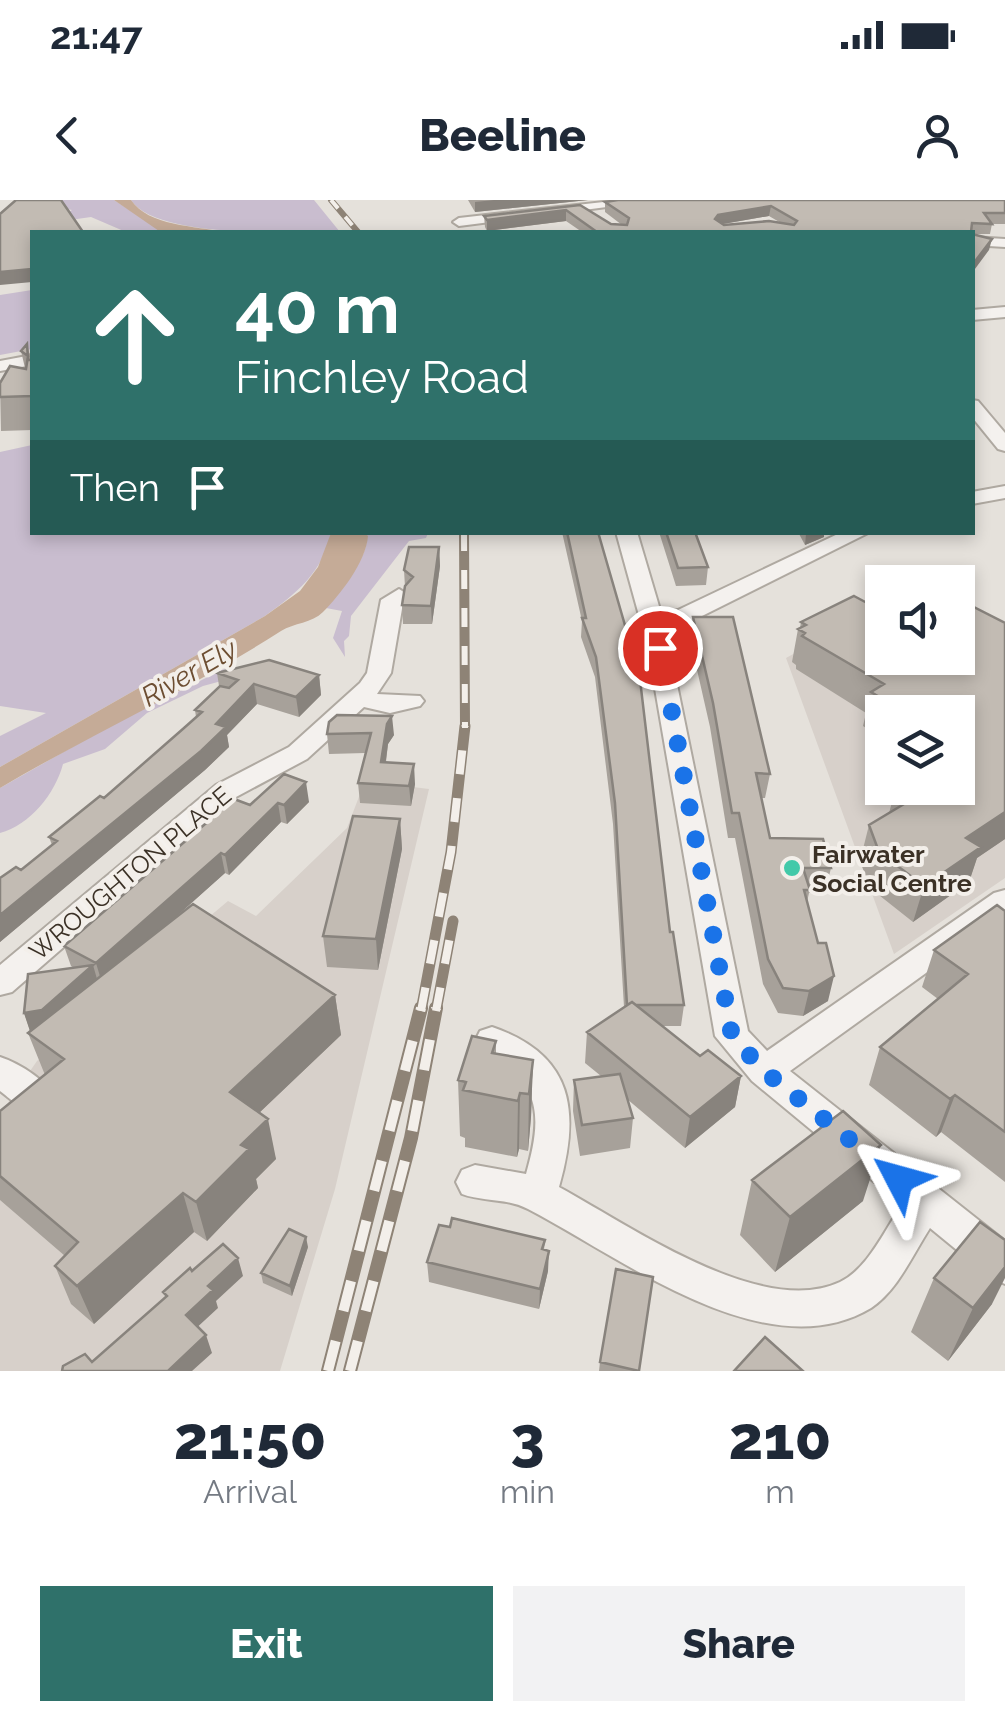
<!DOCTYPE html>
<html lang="en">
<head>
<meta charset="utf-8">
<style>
  body { margin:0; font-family:Raleway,sans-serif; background:#f2f2f3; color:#1f2937; height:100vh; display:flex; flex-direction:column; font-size:38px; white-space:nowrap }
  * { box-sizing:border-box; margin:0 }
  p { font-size:32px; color:#747a83 }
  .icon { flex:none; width:55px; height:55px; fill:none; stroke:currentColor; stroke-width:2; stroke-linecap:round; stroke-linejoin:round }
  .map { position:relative; height:1171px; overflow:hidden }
  .panel { display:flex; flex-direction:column; background:#fff; flex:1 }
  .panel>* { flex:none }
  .banner { position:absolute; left:30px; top:30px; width:945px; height:305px; border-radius:0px; box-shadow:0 5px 15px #0003; background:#2f716a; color:#fff; overflow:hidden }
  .tools { position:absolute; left:865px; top:365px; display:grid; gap:20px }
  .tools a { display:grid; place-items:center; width:110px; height:110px; border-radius:0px; background:#fff; box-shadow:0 5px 15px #0003; font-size:50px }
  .pin { position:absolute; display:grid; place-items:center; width:85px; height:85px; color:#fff; margin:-42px; border:5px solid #fff; border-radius:50%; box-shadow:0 2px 10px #0007 }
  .me { position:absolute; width:110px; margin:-55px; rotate:309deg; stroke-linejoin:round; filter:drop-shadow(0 0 8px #0008) }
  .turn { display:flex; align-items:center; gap:35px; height:210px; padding:0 40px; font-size:45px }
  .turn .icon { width:130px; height:130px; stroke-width:2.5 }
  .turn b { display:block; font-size:70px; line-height:85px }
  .then { display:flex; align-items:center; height:95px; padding:0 40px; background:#0003; gap:20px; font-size:38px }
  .eta { display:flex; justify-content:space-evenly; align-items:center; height:170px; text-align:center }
  .eta b { font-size:60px; font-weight:800; line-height:70px }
  .button { display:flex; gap:20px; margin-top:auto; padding:20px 40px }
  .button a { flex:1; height:115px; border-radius:0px; background:#2f716a; color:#fff; font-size:40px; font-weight:800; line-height:115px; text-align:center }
  .button a+a { background:#f2f2f3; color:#1f2937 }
  .status { display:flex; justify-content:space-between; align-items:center; height:70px; padding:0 50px; background:#fff; direction:ltr }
  .status svg { height:28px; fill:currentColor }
  header { display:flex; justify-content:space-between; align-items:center; height:130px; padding:0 40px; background:#fff; font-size:45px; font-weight:800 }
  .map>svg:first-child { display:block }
  .built { fill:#d7d0ca; fill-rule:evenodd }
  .green { fill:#c9bdcf }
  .water { fill:#c5ab97 }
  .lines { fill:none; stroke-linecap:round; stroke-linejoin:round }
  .minor-casing { stroke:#afa9a1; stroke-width:4 }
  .minor { fill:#f4f1ee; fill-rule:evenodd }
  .rail-far3-casing { stroke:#8e8376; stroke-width:6 }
  .rail-far2-casing { stroke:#8e8376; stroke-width:10 }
  .rail-far1-casing { stroke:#8e8376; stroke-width:11 }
  .rail-casing { stroke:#8e8376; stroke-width:14 }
  .rail-far3 { stroke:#f3efea; stroke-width:4; stroke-dasharray:11; stroke-linecap:butt }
  .rail-far2 { stroke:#f3efea; stroke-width:6; stroke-dasharray:19; stroke-linecap:butt }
  .rail-far1 { stroke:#f3efea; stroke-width:8; stroke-dasharray:24; stroke-linecap:butt }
  .rail { stroke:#f3efea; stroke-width:10; stroke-dasharray:31; stroke-linecap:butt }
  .wall { fill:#a7a19a; fill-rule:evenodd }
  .shaded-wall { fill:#88837d }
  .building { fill:#c2bbb3; stroke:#88837d; stroke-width:2.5; fill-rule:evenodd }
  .route { stroke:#1a73e8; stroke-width:18; stroke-dasharray:0 32.4 }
  .poi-dot { fill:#42c9a9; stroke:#f3efea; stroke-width:4 }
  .labels { text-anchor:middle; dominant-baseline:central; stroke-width:8; stroke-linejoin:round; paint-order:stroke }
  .poi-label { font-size:25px; font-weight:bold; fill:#3b3126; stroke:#f3efea; text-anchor:start }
  .street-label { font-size:25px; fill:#3b3126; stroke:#f3efea }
  .water-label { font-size:28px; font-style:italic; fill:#6d4e32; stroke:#f3efea }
</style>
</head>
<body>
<div class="status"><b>21:47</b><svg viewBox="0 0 49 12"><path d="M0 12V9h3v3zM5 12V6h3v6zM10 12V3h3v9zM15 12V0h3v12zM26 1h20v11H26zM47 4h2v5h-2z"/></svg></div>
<header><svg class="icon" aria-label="back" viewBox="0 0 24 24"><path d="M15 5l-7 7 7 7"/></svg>Beeline<svg class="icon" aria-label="person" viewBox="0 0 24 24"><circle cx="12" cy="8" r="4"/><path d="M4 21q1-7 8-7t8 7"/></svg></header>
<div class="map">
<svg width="1005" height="1171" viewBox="0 0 1005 1171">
  <rect width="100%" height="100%" fill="#e5e1db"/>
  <path class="built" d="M851,422L882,458L1005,511V678L894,754L786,458ZM882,512H958V588H882Z
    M365,581L429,589L335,989L280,1171H0V944L3,910L37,861L171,757L203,722L228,701L256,716L347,628Z"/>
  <path class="green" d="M20,0H114L164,32H126L91,17L49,23L72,10Z
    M131,0H314L340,32C296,32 155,39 131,0Z
    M32,90V149L0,155V95Z
    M32,245V332L331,333C323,372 296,394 265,416L0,567V536L46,513L0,506V252Z
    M365,333H428L426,338L409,341L351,416L349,436L344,441L345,457L333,438L342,411L326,408C337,389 374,355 365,333Z
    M224,469L240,476L203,486L147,513L105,549L63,564C55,594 30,625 0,633V588L111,525Z"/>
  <path class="water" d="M114,0H131C148,26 196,26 224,32L159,31Z
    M331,333H365L368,336C366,362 340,395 323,412C312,423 294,423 281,431C191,489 93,533 0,588V567L265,416L300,391L318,367Z"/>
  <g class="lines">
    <g class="minor-casing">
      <path id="minor" d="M622,0H661L459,26L453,22L459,18Z
        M972,37L1005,39V47L972,45Z
        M1005,107V117L972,120V110Z
        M32,155V165L0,171V161Z
        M972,200L978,201L1005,233V251L998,249L972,217Z
        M1005,286V298L972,304V292Z
        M616,332H637L661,413L678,410L842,332H870L692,421L665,426L748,831L767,851L994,693L1005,690V716L790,871L1005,1041V1084L991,1078L930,1028C913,1054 898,1090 871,1108C766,1171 621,1057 528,1009C508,998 483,1002 462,994L456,982L462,970L475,965L526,974C538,932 545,893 505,866C493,858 482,854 475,841L480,831L492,827C575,855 580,913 559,987C629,1025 761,1119 840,1082C868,1069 885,1029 902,1005L752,881L715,836L648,448Z
        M399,389L410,396L403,403L391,473L377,494L420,496L424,501L420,506L390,513L364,507L307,559L236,597L12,792L0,795V765L216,585L289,547L360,483L367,473L381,400Z
        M0,857C21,864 49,882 59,902L54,913C31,920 17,904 0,891Z"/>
    </g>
    <use href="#minor" class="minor"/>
    <g class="rail-far3-casing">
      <path id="rail-far3" d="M331,0L358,32"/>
    </g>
    <g class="rail-far2-casing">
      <path id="rail-far2" d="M464,332L465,528"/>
    </g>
    <g class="rail-far1-casing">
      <path id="rail-far1" d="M421,811L451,652L465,526
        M436,811L453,721"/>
    </g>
    <g class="rail-casing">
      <path id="rail" d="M328,1171L421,808
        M350,1171L411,938L436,808"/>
    </g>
    <use href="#rail-far3" class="rail-far3"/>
    <use href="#rail-far2" class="rail-far2"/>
    <use href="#rail-far1" class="rail-far1"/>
    <use href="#rail" class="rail"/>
  </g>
  <path class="wall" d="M468,0H588L475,12Z
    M1005,0V24H992L990,34H972V32H582L566,21L487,31L485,27L484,16L580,5L611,24L622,25L605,12V2ZM769,16L781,23L723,24Z
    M27,144L31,160H32V230L1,231L0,183L25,168L21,151Z
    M562,332H598L684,805L681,826H662L700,856L741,876L735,907L685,948L627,899L633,918L630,948L580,956L573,911L574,880L601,876L585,863L587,832L624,807L613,624L595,477L581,437L582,421Z
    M659,332H695L708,367L706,385L676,386Z
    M798,332H824V337L805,345Z
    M439,347L440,366L432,424H403L402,405L405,387L404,370Z
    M693,417L770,574L765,598H761L770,638L831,668L825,693H809L807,702L828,801L803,816L778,813L763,784L735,638H728L710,527L690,439Z
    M801,422L958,458L1005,423V639L977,658L969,682L913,722L870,688L860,661L869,625L889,613L896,588H958V512H882V538L863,526L866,513L796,469V465L792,462L798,429L800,428Z
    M217,473L319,475L321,495L299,517L257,504L227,535L229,547L205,570L0,742V678L21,670L52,645L49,637L104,598L196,517L195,510L219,486Z
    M329,522L394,535L388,544L386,562L415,584L411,606L360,603L358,583L365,553L329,554L327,534Z
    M284,574L309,602L287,624L281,622L229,675L225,673L172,720L335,795L341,835L259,913L276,959L256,979L258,988L207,1041L194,1032L94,1124L71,1104L55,1066L65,1056L0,1000V911L45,875L28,833L30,831L24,813L74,768L71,766L64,746L250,605Z
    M400,619L402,649L378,770L327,767L323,736Z
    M1005,711V982L941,932L936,937L869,885L880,847L938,799L922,787L934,750Z
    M496,841V853L533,860L531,917L528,951L519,949L517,957L465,947V938L460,936L458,880Z
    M752,980L863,1001L775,1072L740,1035Z
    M450,1027L545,1040L544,1050L548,1071L539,1109L429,1082L427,1062Z
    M308,1047L292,1096L263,1083L261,1073Z
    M934,1078L992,1104L948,1161L911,1132Z
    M600,1162L639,1171H599Z"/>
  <path class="shaded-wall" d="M494,0H588L475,12V2Z
    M771,6L769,16L717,25L715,19L718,15Z
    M566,10V21L487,31V20Z
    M992,39L989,50L972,73L973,64Z
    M32,69V82L0,85V72Z
    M810,332H824V337L805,345L806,334Z
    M439,347L440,366L432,424L431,406Z
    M319,475L321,495L299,517L296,497Z
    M254,484L257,504L227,535L229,547L205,570L0,742V715L216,524Z
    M392,516L394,535L388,544L383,582L381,562L387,524Z
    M414,564L415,584L411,606L409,586Z
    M306,582L309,602L287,624L284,605Z
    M278,603L281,622L229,675L225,655Z
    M1005,612V639L977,658L969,682L913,722L924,686L966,638Z
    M400,619L402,649L378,770L376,739Z
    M221,653L225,673L102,783L96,763Z
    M93,765L99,786L31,834L24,813Z
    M834,776L828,801L803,816L809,791Z
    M335,795L341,835L239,932L230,892Z
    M533,860L531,917L528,951L529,894Z
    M741,876L735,907L685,948L690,917Z
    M520,893L519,949L517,957L518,901Z
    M955,895L941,932L936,937L950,899Z
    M268,919L276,959L256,979L258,988L207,1041L196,1002L241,945Z
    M881,945L863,1001L775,1072L790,1017Z
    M183,993L194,1032L94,1124L77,1086Z
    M306,1037L308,1047L292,1096L290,1086Z
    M549,1051L548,1071L539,1109L540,1089Z
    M238,1058L243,1076L216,1101L218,1108L192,1132L186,1115L208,1086Z
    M1005,1067V1078L992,1104L948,1161L973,1108Z
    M206,1135L212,1153L192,1171H168Z"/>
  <path class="building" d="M16,0H61L83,32H32V69L0,72V14Z
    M618,0H1005V13H984L992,24L972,23L971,32H597L566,10L487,20L484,16L580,5L611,24L627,25L629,18L605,2ZM771,6L797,21L794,25L769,21L724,25L715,19L718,15Z
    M972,34L992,39L973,64L972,63Z
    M27,144L28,160H32V196L0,197V183L10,166L26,169L28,156L21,151Z
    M567,332H598L631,446H636L670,732H673L684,805H636L632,802L627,805L615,603L596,457L582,418H586Z
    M666,332H695L708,367L678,368Z
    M409,347H439L431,406L402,405L405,386L413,377L404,370Z
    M854,396L882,411V458H958V399L1005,423V612L966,638L981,647L924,686L879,652L869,625L919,595L907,588H958V512H905L871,492L884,484L802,436L805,433L798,429L806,425L801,422Z
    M693,417H733L770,574L756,573L770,638L823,639L831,668H803L810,690H804L818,743H826L834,776L809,791L783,788L768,759L739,613H732L713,503Z
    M269,460L319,475L296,497L254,484L216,524L226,527L201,551L0,715V678L16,667L21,670L57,641L49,637L100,596L104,598L184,528L202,512L195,510L220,486L229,488L238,480L217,473Z
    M337,515L392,516L387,524L381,562L414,564L409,586L358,583L371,533L327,534L329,522Z
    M284,574L306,582L284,605L278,603L225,655L221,653L96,763L64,746L234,599L250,605Z
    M353,616L400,619L376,739L323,736Z
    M193,704L335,795L230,892L268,919L241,945L249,949L196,1002L183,993L77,1086L55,1066L78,1042L0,976V911L64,859L28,833Z
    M997,705L1005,711V932L955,895L950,899L880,847L968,774L934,750Z
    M93,765L42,810L24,813L28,774Z
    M632,802L700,856L708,850L741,876L690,917L587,832Z
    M472,836L496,841L492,853L533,860L529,894L520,893L518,901L463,890L466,882L458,880Z
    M620,874L633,918L582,925L574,880Z
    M843,911L881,945L790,1017L752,980Z
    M452,1018L545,1040L542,1049L549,1051L540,1089L427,1062L439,1025L450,1027Z
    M980,1022L1005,1040V1067L973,1108L934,1078Z
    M289,1029L306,1037L290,1086L261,1073Z
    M223,1044L238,1058L208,1086L213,1090L186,1115L206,1135L168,1171H62L63,1166L85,1154L92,1162L167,1096L163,1092L190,1068L192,1071Z
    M616,1069L653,1077L639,1171L600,1162Z
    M765,1137L803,1171H734Z"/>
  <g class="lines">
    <path class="route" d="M660,448L732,836L764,871L899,979"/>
  </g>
  <circle class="poi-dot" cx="792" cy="668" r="10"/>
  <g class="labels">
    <g class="poi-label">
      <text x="812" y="654">Fairwater<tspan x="812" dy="29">Social Centre</tspan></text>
    </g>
    <g class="street-label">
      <text transform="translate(130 673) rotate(-40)">WROUGHTON PLACE</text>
    </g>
    <g class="water-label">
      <text transform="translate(189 473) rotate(-30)">River Ely</text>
    </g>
  </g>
</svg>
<div class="tools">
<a><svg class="icon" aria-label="sound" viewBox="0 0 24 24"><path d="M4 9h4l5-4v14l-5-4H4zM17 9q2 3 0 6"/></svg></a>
<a><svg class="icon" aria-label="layers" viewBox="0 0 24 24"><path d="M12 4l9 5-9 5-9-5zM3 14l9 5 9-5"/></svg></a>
</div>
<div class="pin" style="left:660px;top:448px;background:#d93025"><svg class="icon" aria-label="arrive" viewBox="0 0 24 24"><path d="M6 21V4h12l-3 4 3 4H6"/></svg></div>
<svg class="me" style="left:899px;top:979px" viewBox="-20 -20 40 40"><path d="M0-17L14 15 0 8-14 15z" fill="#1a73e8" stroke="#fff" stroke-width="4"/></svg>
<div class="banner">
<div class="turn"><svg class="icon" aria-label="ahead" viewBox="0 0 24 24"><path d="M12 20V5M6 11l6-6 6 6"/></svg><div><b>40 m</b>Finchley Road</div></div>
<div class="then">Then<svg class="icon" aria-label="arrive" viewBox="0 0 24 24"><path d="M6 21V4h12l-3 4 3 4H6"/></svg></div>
</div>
</div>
<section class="panel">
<div class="eta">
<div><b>21:50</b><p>Arrival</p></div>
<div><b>3</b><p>min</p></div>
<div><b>210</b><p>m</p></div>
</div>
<div class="button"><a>Exit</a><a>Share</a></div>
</section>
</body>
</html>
